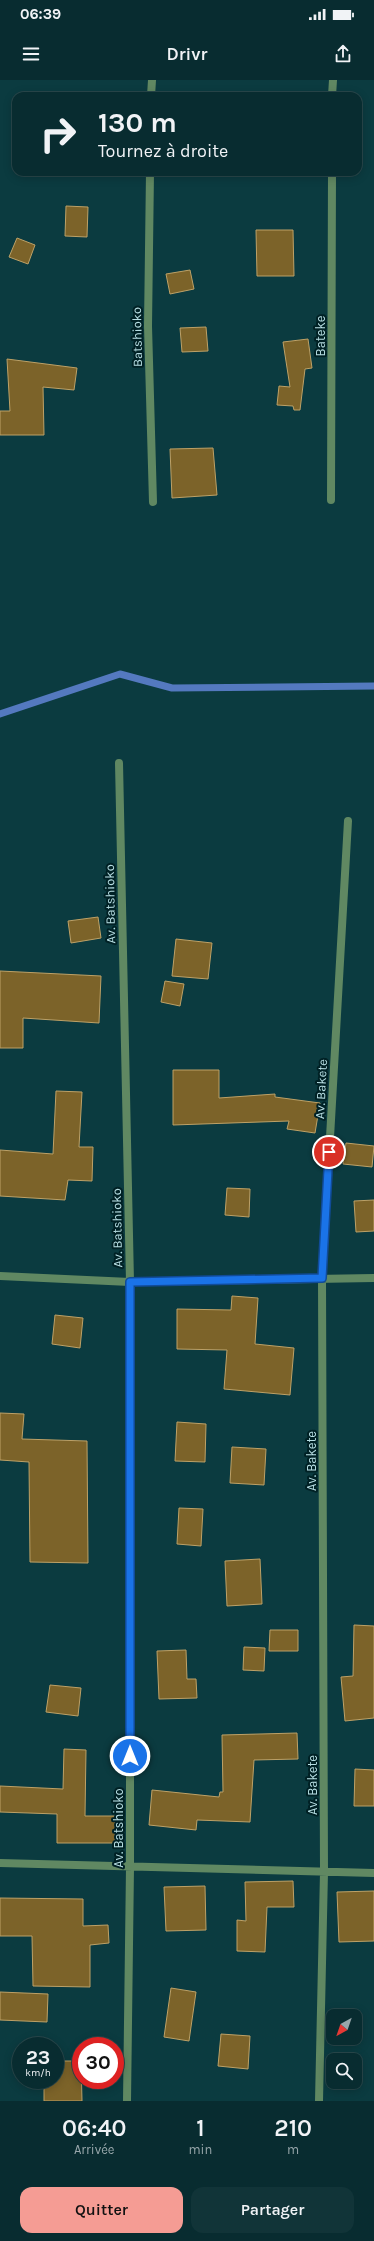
<!DOCTYPE html>
<html lang="fr">
<head>
<meta charset="utf-8">
<style>
  body { margin:0; font-family:Karla,sans-serif; background:#113438; color:#f1f3f6; height:100vh; display:flex; flex-direction:column; font-size:15px; white-space:nowrap }
  * { box-sizing:border-box; margin:0 }
  p { font-size:13px; color:#98a7ab }
  .icon { flex:none; width:22px; height:22px; fill:none; stroke:currentColor; stroke-width:2; stroke-linecap:round; stroke-linejoin:round }
  .map { position:relative; height:2021px; overflow:hidden }
  .drawer { display:flex; flex-direction:column; background:#082c30; flex:1 }
  .drawer>* { flex:none }
  .top-card { position:absolute; left:12px; top:12px; width:350px; height:84px; border-radius:12px; box-shadow:0 2px 10px #0003,0 0 0 1px #29484c; background:#082c30; color:#f1f3f6; overflow:hidden }
  .needle { width:26px; rotate:220deg }
  .buttons { position:absolute; left:326px; top:1929px; display:grid; gap:8px }
  .buttons a { display:grid; place-items:center; width:36px; height:36px; border-radius:8px; background:#082c30; box-shadow:0 2px 10px #0003,0 0 0 1px #29484c; font-size:20px }
  .speed { position:absolute; left:12px; top:1957px; display:flex; gap:8px; font-size:20px; font-weight:700; text-align:center }
  .speed>* { display:grid; place-content:center; width:52px; height:52px; border-radius:50%; background:#082c30; box-shadow:0 2px 10px #0003,0 0 0 1px #29484c; line-height:1 }
  .speed small { font-size:10px; font-weight:400 }
  .speed .limit { border:6px solid #d22; background:#fff; color:#111 }
  .pin { position:absolute; display:grid; place-items:center; width:34px; height:34px; color:#fff; margin:-17px; border:2px solid #fff; border-radius:50%; box-shadow:0 1px 4px #0007 }
  .me { position:absolute; width:44px; margin:-22px; rotate:0deg; stroke-linejoin:round; filter:drop-shadow(0 0 3px #0008) }
  .turn { display:flex; align-items:center; gap:14px; height:84px; padding:0 20px; font-size:18px }
  .turn .icon { width:52px; height:52px; stroke-width:2.5 }
  .turn b { display:block; font-size:28px; line-height:34px }
  .eta { display:flex; justify-content:space-evenly; align-items:center; height:68px; text-align:center }
  .eta b { font-size:24px; font-weight:600; line-height:28px }
  .cta { display:flex; gap:8px; margin-top:auto; padding:8px 20px }
  .cta a { flex:1; height:46px; border-radius:12px; background:#f59c94; color:#111; font-size:16px; font-weight:600; line-height:46px; text-align:center }
  .cta a+a { background:#113438; color:#f1f3f6 }
  .status { display:flex; justify-content:space-between; align-items:center; height:28px; padding:0 20px; background:#082c30; direction:ltr }
  .status svg { height:11px; fill:currentColor }
  header { display:flex; justify-content:space-between; align-items:center; height:52px; padding:0 20px; background:#082c30; font-size:18px; font-weight:600 }
  .map>svg:first-child { display:block }
  .lines { fill:none; stroke-linecap:round; stroke-linejoin:round }
  .stream { stroke:#5479bf; stroke-width:7 }
  .building { fill:#7c6329; stroke:#bda167 }
  .minor { stroke:#608862; stroke-width:8 }
  .route-casing { stroke:#114b97; stroke-width:10 }
  .route { stroke:#1a73e8; stroke-width:7 }
  .labels { text-anchor:middle; dominant-baseline:central; stroke-width:4; stroke-linejoin:round; paint-order:stroke }
  .street-label { font-size:13px; fill:#b7dee3; stroke:#002125 }
</style>
</head>
<body>
<div class="status"><b>06:39</b><svg viewBox="0 0 49 12"><path d="M0 12V9h3v3zM5 12V6h3v6zM10 12V3h3v9zM15 12V0h3v12zM26 1h20v11H26zM47 4h2v5h-2z"/></svg></div>
<header><svg class="icon" aria-label="menu" viewBox="0 0 24 24"><path d="M4 6h16M4 12h16M4 18h16"/></svg>Drivr<svg class="icon" aria-label="share" viewBox="0 0 24 24"><path d="M12 15V3M7 8l5-5 5 5M5 13v7h14v-7"/></svg></header>
<div class="map">
<svg width="374" height="2021" viewBox="0 0 374 2021">
  <rect width="100%" height="100%" fill="#0b3b40"/>
  <g class="lines">
    <path class="stream" d="M0,634L120,594L172,608L374,606"/>
  </g>
  <path class="building" d="M66,126L88,127L87,157L65,156Z
    M256,150H293L294,196H257Z
    M17,158L35,165L28,184L9,177Z
    M190,190L194,209L170,214L166,194Z
    M206,247L208,271L182,272L180,248Z
    M308,259L312,288L305,289L300,330H294L293,326L277,325L279,306L290,307L283,262Z
    M7,279L77,288L74,310L43,307L44,355H0V331H10Z
    M213,368L217,415L172,418L170,369Z
    M98,837L101,858L71,863L68,841Z
    M176,859L212,863L208,899L172,896Z
    M0,891L101,896L99,943L23,938V968H0Z
    M165,901L184,904L180,926L161,922Z
    M173,990H219V1018L275,1014V1017L320,1023L315,1053L287,1049L289,1041L173,1045Z
    M56,1011L82,1012L79,1067H93L92,1101L68,1100L65,1120L0,1116V1070L53,1074Z
    M346,1063L374,1066L372,1087L343,1084Z
    M227,1108L250,1109L249,1137L225,1135Z
    M374,1120V1151L356,1152L354,1121Z
    M232,1216L258,1218L255,1264L294,1268L290,1315L224,1309L227,1270L177,1269V1229L231,1230Z
    M55,1235L83,1238L80,1268L52,1264Z
    M0,1333L24,1334L22,1359L87,1361L88,1483L30,1482L29,1382L0,1380Z
    M177,1342L206,1344L205,1382L175,1381Z
    M232,1367L266,1369L264,1405L230,1403Z
    M179,1428L203,1429L201,1466L177,1464Z
    M260,1479L262,1524L227,1526L225,1481Z
    M354,1545L374,1546V1638L345,1641L341,1597L353,1596Z
    M270,1550H298V1571H269Z
    M244,1567L265,1568L264,1591L243,1590Z
    M186,1570L187,1599H196L197,1618L159,1619L157,1571Z
    M50,1605L81,1608L78,1636L46,1632Z
    M297,1653L298,1679L254,1680L250,1742L197,1740L196,1750L149,1745L152,1710L219,1717L220,1712H223L222,1655Z
    M64,1669L86,1670L85,1736H115V1763H57V1734L0,1732V1706L63,1709Z
    M355,1689L374,1690V1726H354Z
    M293,1801L294,1827H267L265,1872L237,1871V1840L246,1841L245,1802Z
    M205,1806L206,1850L166,1851L164,1807Z
    M374,1811V1861L339,1862L337,1812Z
    M0,1818L83,1819V1846L108,1845L109,1863L90,1865V1907L33,1906L32,1856H0Z
    M171,1908L196,1912L189,1961L164,1957Z
    M0,1912L48,1914L47,1942L0,1940Z
    M221,1954L250,1956L248,1989L218,1986Z
    M55,1981H81L82,2021H44V2000H55Z"/>
  <g class="lines">
    <path class="minor" d="M151,16L152,0
      M332,16L333,0
      M150,92L148,246L153,422
      M331,420L332,92
      M119,683L130,1202V1787L127,2021
      M0,1196L130,1202L374,1198
      M0,1783L374,1793
      M319,2021L324,1792L322,1198L348,741"/>
  </g>
  <g class="lines">
    <g class="route-casing">
      <path id="route" d="M130,1676V1202L322,1198L329,1072"/>
    </g>
    <use href="#route" class="route"/>
  </g>
  <g class="labels">
    <g class="street-label">
      <text transform="translate(320 256) rotate(-90)">Bateke</text>
      <text transform="translate(137 257) rotate(-91)">Batshioko</text>
      <text transform="translate(110 824) rotate(-91)">Av. Batshioko</text>
      <text transform="translate(321 1009) rotate(-87)">Av. Bakete</text>
      <text transform="translate(117 1148) rotate(-91)">Av. Batshioko</text>
      <text transform="translate(311 1381) rotate(-90)">Av. Bakete</text>
      <text transform="translate(312 1705) rotate(-90)">Av. Bakete</text>
      <text transform="translate(118 1748) rotate(-90)">Av. Batshioko</text>
    </g>
  </g>
</svg>
<div class="buttons">
<a><svg class="needle" viewBox="-14 -14 28 28"><path d="M0-13l5 13h-10z" fill="#e53935"/><path d="M0 13l5-13h-10z" fill="#98a7ab"/></svg></a>
<a><svg class="icon" aria-label="search" viewBox="0 0 24 24"><circle cx="10" cy="10" r="6"/><path d="M15 15l6 6"/></svg></a>
</div>
<div class="speed"><div>23<small>km/h</small></div><div class="limit">30</div></div>
<div class="pin" style="left:329px;top:1072px;background:#d93025"><svg class="icon" aria-label="arrive" viewBox="0 0 24 24"><path d="M6 21V4h12l-3 4 3 4H6"/></svg></div>
<svg class="me" style="left:130px;top:1676px" viewBox="-20 -20 40 40"><circle r="17" fill="#1a73e8" stroke="#fff" stroke-width="3"/><path d="M0-11L8 9 0 5-8 9z" fill="#fff"/></svg>
<div class="top-card">
<div class="turn"><svg class="icon" aria-label="right" viewBox="0 0 24 24"><path d="M7 20v-9h11M14 6l5 5-5 5"/></svg><div><b>130 m</b>Tournez à droite</div></div>
</div>
</div>
<section class="drawer">
<div class="eta">
<div><b>06:40</b><p>Arrivée</p></div>
<div><b>1</b><p>min</p></div>
<div><b>210</b><p>m</p></div>
</div>
<div class="cta"><a>Quitter</a><a>Partager</a></div>
</section>
</body>
</html>
